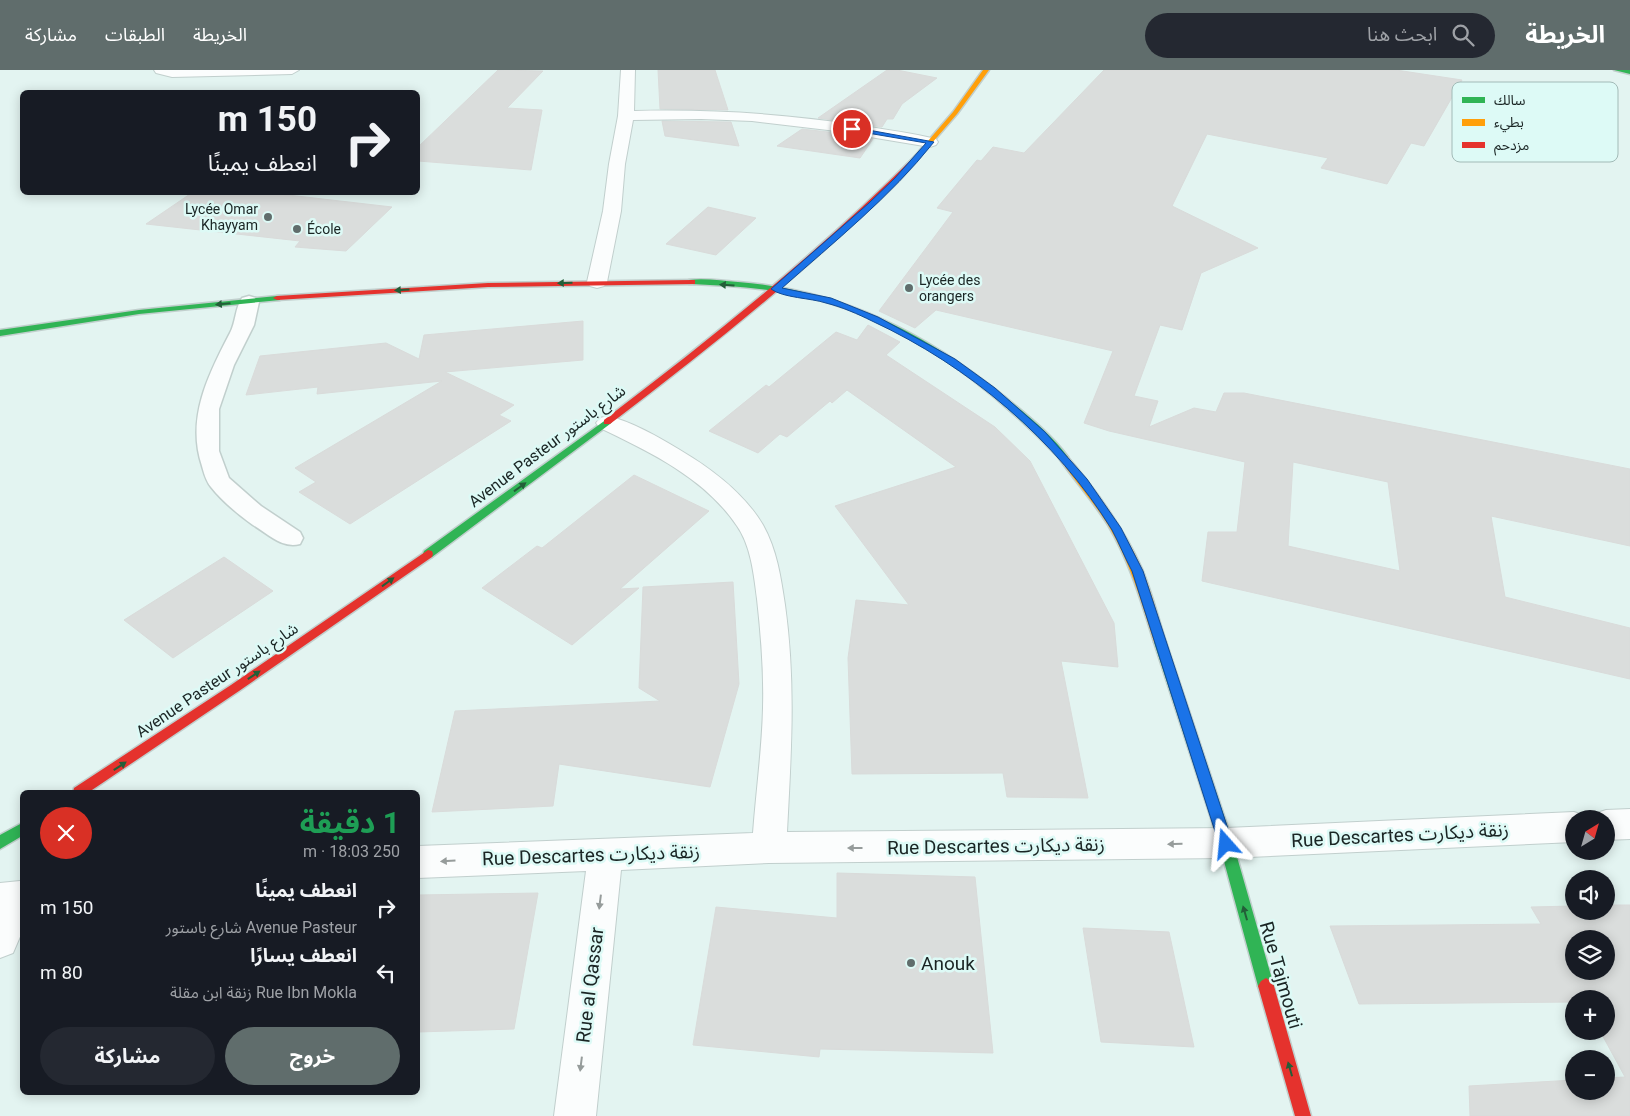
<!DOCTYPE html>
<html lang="ar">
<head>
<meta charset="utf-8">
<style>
  body { margin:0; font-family:Roboto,"Noto Sans Arabic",sans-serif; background:#242831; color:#f1f3f6; direction:rtl; height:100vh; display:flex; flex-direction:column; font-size:19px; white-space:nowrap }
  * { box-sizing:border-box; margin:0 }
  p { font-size:16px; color:#9ea1a6 }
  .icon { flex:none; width:28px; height:28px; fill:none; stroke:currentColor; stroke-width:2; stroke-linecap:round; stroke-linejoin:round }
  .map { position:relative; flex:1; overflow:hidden; direction:ltr }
  .drawer { position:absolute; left:20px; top:720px; width:400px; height:305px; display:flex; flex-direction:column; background:#171b24; border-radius:8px; box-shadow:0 2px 12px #0003; direction:rtl }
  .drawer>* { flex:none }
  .hud { position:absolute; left:20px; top:20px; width:400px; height:105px; border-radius:8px; box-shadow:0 2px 12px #0003; direction:rtl; background:#171b24; color:#f1f3f6; overflow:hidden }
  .needle { width:32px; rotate:37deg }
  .controls { position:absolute; left:1565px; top:740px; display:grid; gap:10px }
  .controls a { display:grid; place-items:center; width:50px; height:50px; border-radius:50%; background:#171b24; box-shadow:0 2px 12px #0003; font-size:25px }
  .pin { position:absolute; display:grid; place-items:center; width:42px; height:42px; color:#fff; margin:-21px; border:2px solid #fff; border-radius:50%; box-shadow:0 1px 5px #0007 }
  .me { position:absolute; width:55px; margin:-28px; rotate:342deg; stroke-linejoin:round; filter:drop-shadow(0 0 4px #0008) }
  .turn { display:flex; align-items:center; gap:18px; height:105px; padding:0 20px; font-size:22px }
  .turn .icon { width:65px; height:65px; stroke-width:2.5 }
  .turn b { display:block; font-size:35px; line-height:42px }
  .round { display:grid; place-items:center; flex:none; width:52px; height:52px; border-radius:26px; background:#242831 }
  .overview { display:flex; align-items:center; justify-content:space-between; height:85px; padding:0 20px }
  h1 { font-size:30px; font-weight:700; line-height:38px; color:#1e9e55 }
  .action { display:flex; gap:10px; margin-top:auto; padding:10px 20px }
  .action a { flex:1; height:58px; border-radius:30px; background:#606d6c; color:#fff; font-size:20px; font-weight:700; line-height:58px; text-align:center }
  .action a+a { background:#242831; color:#f1f3f6 }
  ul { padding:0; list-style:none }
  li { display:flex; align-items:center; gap:15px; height:65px; padding:0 20px }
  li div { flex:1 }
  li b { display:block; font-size:19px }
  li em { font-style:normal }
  header { display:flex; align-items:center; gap:30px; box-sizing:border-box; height:70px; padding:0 25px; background:#606d6c; color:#fff }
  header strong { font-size:24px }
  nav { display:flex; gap:28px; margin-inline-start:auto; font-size:18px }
  .search { width:350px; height:45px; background:#242831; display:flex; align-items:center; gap:12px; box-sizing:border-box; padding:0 18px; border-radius:28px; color:#9ea1a6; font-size:19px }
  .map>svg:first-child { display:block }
  .building { fill:#dadddc; stroke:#d9dbda; fill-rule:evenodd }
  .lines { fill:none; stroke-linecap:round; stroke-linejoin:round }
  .lane-casing { stroke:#c1cfcd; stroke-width:3 }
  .street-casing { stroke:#c1cfcd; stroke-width:2 }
  .fast-casing { stroke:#c1cfcd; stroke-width:3 }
  .slow-casing { stroke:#c1cfcd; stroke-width:3 }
  .jam-casing { stroke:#c1cfcd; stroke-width:3 }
  .lane { fill:#fbfdfd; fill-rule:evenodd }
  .street { fill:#fbfdfd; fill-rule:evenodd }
  .fast { fill:#30b455; fill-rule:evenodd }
  .slow { fill:#ff9f0a; fill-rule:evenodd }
  .jam { fill:#e5322d; fill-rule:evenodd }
  .oneway { fill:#235e38 }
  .oneway2 { fill:#969c9b }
  .route { fill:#1a73e8; stroke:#114b97 }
  .poi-dot { fill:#606d6c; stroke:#ddfaf6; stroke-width:2 }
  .labels { text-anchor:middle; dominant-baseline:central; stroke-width:5; stroke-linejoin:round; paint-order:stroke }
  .far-poi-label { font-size:14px; fill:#1a2524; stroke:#ddfaf6; text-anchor:start }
  .street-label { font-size:16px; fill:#1a2524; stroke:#ddfaf6 }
  .near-street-label { font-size:19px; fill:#1a2524; stroke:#ddfaf6 }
  .near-poi-label { font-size:19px; fill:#1a2524; stroke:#ddfaf6; text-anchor:start }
  .key { fill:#ddfaf6; stroke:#a2bab7; stroke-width:1 }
  .key-label { font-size:14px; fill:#1a2524 }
</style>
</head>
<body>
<header>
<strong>الخريطة</strong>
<div class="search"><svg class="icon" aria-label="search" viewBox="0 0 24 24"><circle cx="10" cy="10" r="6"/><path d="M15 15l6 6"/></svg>ابحث هنا</div>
<nav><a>الخريطة</a><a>الطبقات</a><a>مشاركة</a></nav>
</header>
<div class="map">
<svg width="1630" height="1046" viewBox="0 0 1630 1046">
  <rect width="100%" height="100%" fill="#e3f4f1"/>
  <path class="building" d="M498,0L543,1L507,38L542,40L531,100L418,91V77Z
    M658,0H715L728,40L660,39Z
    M887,0H897L937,8L902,34L893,49H887L882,57L818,48Z
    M1104,0H1396L1462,10L1424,76L1411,73L1387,114L1321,98L1328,88L1207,64L1172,136L1258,178L1201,203L1182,260L1160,255L1134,326L1158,331L1149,357L1194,338L1216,342L1224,323H1244L1630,399V476L1491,446L1505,527L1630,558V609L1202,511L1208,462H1237L1245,392L1109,361L1084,353L1113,281L936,240L915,258L879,241L953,142L937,138L977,90L981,91L993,77L1024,83ZM1293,392L1388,412L1400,501L1288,476Z
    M662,51L731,52L739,76L665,66Z
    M802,59L828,62L873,69L860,88L777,76Z
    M193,122H262L392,137L346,181L295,177L300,171L146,154Z
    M708,137L756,148L716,185L666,174Z
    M583,251V290L445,302L514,335L499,345L511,351L350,454L299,422L316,412L295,398L442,311L317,324L318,317L246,325L260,286L386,273L419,289L424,265Z
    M868,255L900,272L886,285L995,357L1030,391L1114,553L1118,597L1061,591L1088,728L1007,727L1003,703L852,704L848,588L856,530L909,535L835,436L956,397L847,320L832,333L830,331L787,367L780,364L758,383L709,361L766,315L769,317L836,262L857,270Z
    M634,405L709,441L620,519L639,518L572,575L482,518L537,476L542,478Z
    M224,487L273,521L173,588L124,550Z
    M733,512L739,614L710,717L559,694L553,736L432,742L455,641L660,631L639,618L643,517Z
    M837,803L975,807L993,983L820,979L819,987L693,975L716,837L837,848Z
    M538,823L514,959L418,962V825Z
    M1606,835H1630V1046H1470L1469,1016L1574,1010V1021H1606V1008L1625,1007L1600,961H1606V929H1574V932L1359,934L1330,856L1541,854L1531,837L1574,836V841H1606ZM1574,869H1606V901H1574Z
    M1083,858L1169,862L1194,977L1101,972Z"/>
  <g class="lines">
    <g class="lane-casing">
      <path id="lane" d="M249,226L256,228L259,232L254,255L234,295L219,339V381L229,408L261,436L300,462L303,468L300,474C282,479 268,464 253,455C239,445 222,431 211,417C206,411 204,403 202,396C186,349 208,305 230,263C236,252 235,238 242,228Z"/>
    </g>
    <g class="street-casing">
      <path id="street" d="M154,0H299L292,4L172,7L156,3Z
        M621,0H635L634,41C712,39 787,44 864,56C888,60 912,63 936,69L938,72L936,75L930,77L828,60L752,51L701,49L633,50L625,94L621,141L607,212L604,216L597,218L590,216L587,212L603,141L609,94L618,46Z
        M608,346C633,352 658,367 680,380C712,399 744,423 763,455C777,480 781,508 785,535C796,614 791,684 787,762L1226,758L1574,742L1586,746L1587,749H1574V772L1226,788L769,793L621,800L596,1046H554L586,801L418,808V776L753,763C756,722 762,680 763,638C764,601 761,565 757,529C754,505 751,476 737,456C705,408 650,382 600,358L596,353L600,348Z
        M1630,739V769L1606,770V749H1592L1594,744L1606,740Z
        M20,811L22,812V862L13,883L0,888V813Z"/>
    </g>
    <g class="fast-casing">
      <path id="fast" d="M1614,0H1630V4Z
        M689,210C705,208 723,211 738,212C841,220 926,263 1005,327C1027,345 1051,364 1068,387L1066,389H1060C995,321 915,257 823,231C780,219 736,216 692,214H689Z
        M277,226H280V230L139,244L0,266V260L139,240Z
        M607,349L612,352L610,354L432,487H424L423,484L424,481Z
        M1160,567L1164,569L1166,572L1233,773L1274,916L1271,921L1266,924L1261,921L1258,916L1219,773L1154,572L1156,569Z
        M22,753V766L0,779V765Z"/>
    </g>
    <g class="slow-casing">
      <path id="slow" d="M983,0H989L957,44L919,88H915V86L953,42Z
        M1063,384L1066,385C1096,420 1123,457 1142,499C1152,523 1158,548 1166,572L1164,575H1156L1154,572C1141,531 1130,492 1108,455C1093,431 1074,410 1058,387Z"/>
    </g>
    <g class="jam-casing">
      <path id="jam" d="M915,86L920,87C894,119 861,147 831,174C760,238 686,296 610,354H604V350C713,267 818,183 915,86Z
        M692,210H695V214L488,217L277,230L273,228L277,226L488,213Z
        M428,480L432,481L433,484L432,487L239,621L89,722H73L74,718L231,615Z
        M1266,908L1271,911L1274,916L1311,1046H1295L1258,916L1261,911Z"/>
    </g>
    <use href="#lane" class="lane"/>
    <use href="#street" class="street"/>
    <use href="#fast" class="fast"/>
    <use href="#slow" class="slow"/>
    <use href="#jam" class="jam"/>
  </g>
  <defs><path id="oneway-solid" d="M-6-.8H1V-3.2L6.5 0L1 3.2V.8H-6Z" transform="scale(1.25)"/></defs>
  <g class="oneway">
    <use href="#oneway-solid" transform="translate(565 213) rotate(179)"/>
    <use href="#oneway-solid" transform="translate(727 215) rotate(-176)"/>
    <use href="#oneway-solid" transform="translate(402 220) rotate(176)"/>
    <use href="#oneway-solid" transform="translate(223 234) rotate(175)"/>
    <use href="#oneway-solid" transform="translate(520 417) rotate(-36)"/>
    <use href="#oneway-solid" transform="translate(388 512) rotate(-36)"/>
    <use href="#oneway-solid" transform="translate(254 605) rotate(-34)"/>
    <use href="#oneway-solid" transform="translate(120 696) rotate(-33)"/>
    <use href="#oneway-solid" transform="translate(1245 843) rotate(-106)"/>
    <use href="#oneway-solid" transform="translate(1290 999) rotate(-106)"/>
  </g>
  <g class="oneway2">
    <use href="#oneway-solid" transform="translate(1175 774) rotate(179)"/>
    <use href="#oneway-solid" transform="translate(855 778) rotate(180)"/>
    <use href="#oneway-solid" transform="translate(448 791) rotate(177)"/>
    <use href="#oneway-solid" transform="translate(600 832) rotate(97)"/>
    <use href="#oneway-solid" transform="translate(581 994) rotate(97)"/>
  </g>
  <path class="route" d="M852,57L934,72C890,127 834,172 782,218L831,228L878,247L955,289L995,318L1045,362L1087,409L1121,458L1143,501L1233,774L1231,778L1226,780L1221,778L1219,774L1132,501C1125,488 1119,473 1112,460C1056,369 969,296 872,251C858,244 842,237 826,233C811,228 783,228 771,219L869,133L895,108L926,73L850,60V58Z"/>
  <g class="poi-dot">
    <circle cx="268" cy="147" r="5"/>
    <circle cx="297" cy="159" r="5"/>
    <circle cx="909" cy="218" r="5"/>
    <circle cx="911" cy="893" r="5"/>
  </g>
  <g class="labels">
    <g class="far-poi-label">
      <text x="258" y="139" text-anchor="end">Lycée Omar<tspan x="258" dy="16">Khayyam</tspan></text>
      <text x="307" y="159">École</text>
      <text x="919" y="210">Lycée des<tspan x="919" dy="16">orangers</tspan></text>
    </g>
    <g class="street-label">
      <text transform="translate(547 376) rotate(-37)">Avenue Pasteur شارع باستور</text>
      <text transform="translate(217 610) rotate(-34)">Avenue Pasteur شارع باستور</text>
    </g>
    <g class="near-street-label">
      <text transform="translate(1400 765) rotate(-3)">Rue Descartes زنقة ديكارت</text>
      <text transform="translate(996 776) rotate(-1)">Rue Descartes زنقة ديكارت</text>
      <text transform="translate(591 785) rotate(-2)">Rue Descartes زنقة ديكارت</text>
      <text transform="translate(1281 905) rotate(74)">Rue Tajmouti</text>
      <text transform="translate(590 915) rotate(-83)">Rue al Qassar</text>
    </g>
    <g class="near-poi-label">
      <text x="921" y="893">Anouk</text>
    </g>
  </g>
  <rect x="1452" y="12" width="166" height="80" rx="8" class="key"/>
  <rect x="1462" y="27" width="23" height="6" fill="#30b455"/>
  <rect x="1462" y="49" width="23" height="7" fill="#ff9f0a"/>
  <rect x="1462" y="72" width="23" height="6" fill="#e5322d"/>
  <g class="key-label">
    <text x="1494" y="35">سالك</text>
    <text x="1494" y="57">بطيء</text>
    <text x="1494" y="80">مزدحم</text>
  </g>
</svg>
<div class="controls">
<a><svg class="needle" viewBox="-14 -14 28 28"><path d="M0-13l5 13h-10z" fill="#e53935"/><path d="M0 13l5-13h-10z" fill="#9ea1a6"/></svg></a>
<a><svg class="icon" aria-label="sound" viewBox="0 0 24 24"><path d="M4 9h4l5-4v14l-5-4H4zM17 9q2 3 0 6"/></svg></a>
<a><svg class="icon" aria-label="layers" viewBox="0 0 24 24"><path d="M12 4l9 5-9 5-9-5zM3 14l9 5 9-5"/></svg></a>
<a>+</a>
<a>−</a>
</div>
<div class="pin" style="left:852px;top:59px;background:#d93025"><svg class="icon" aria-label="arrive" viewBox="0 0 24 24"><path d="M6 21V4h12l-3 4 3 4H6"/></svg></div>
<svg class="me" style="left:1226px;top:774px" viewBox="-20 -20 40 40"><path d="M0-17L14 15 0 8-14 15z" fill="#1a73e8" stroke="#fff" stroke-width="4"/></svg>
<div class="hud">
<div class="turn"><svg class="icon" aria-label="right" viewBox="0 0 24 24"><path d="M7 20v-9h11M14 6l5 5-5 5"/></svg><div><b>150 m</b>انعطف يمينًا</div></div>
</div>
<section class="drawer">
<div class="overview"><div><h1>1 دقيقة</h1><p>250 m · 18:03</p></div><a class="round" style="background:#d93025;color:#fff"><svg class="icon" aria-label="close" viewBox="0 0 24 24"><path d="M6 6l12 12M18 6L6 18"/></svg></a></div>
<ul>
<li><svg class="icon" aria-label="right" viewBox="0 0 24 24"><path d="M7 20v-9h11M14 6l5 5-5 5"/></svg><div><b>انعطف يمينًا</b><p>Avenue Pasteur شارع باستور</p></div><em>150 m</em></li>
<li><svg class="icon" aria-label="left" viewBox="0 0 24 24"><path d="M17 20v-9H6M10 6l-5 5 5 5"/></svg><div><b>انعطف يسارًا</b><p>Rue Ibn Mokla زنقة ابن مقلة</p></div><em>80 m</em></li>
</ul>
<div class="action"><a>خروج</a><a>مشاركة</a></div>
</section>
</div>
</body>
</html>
